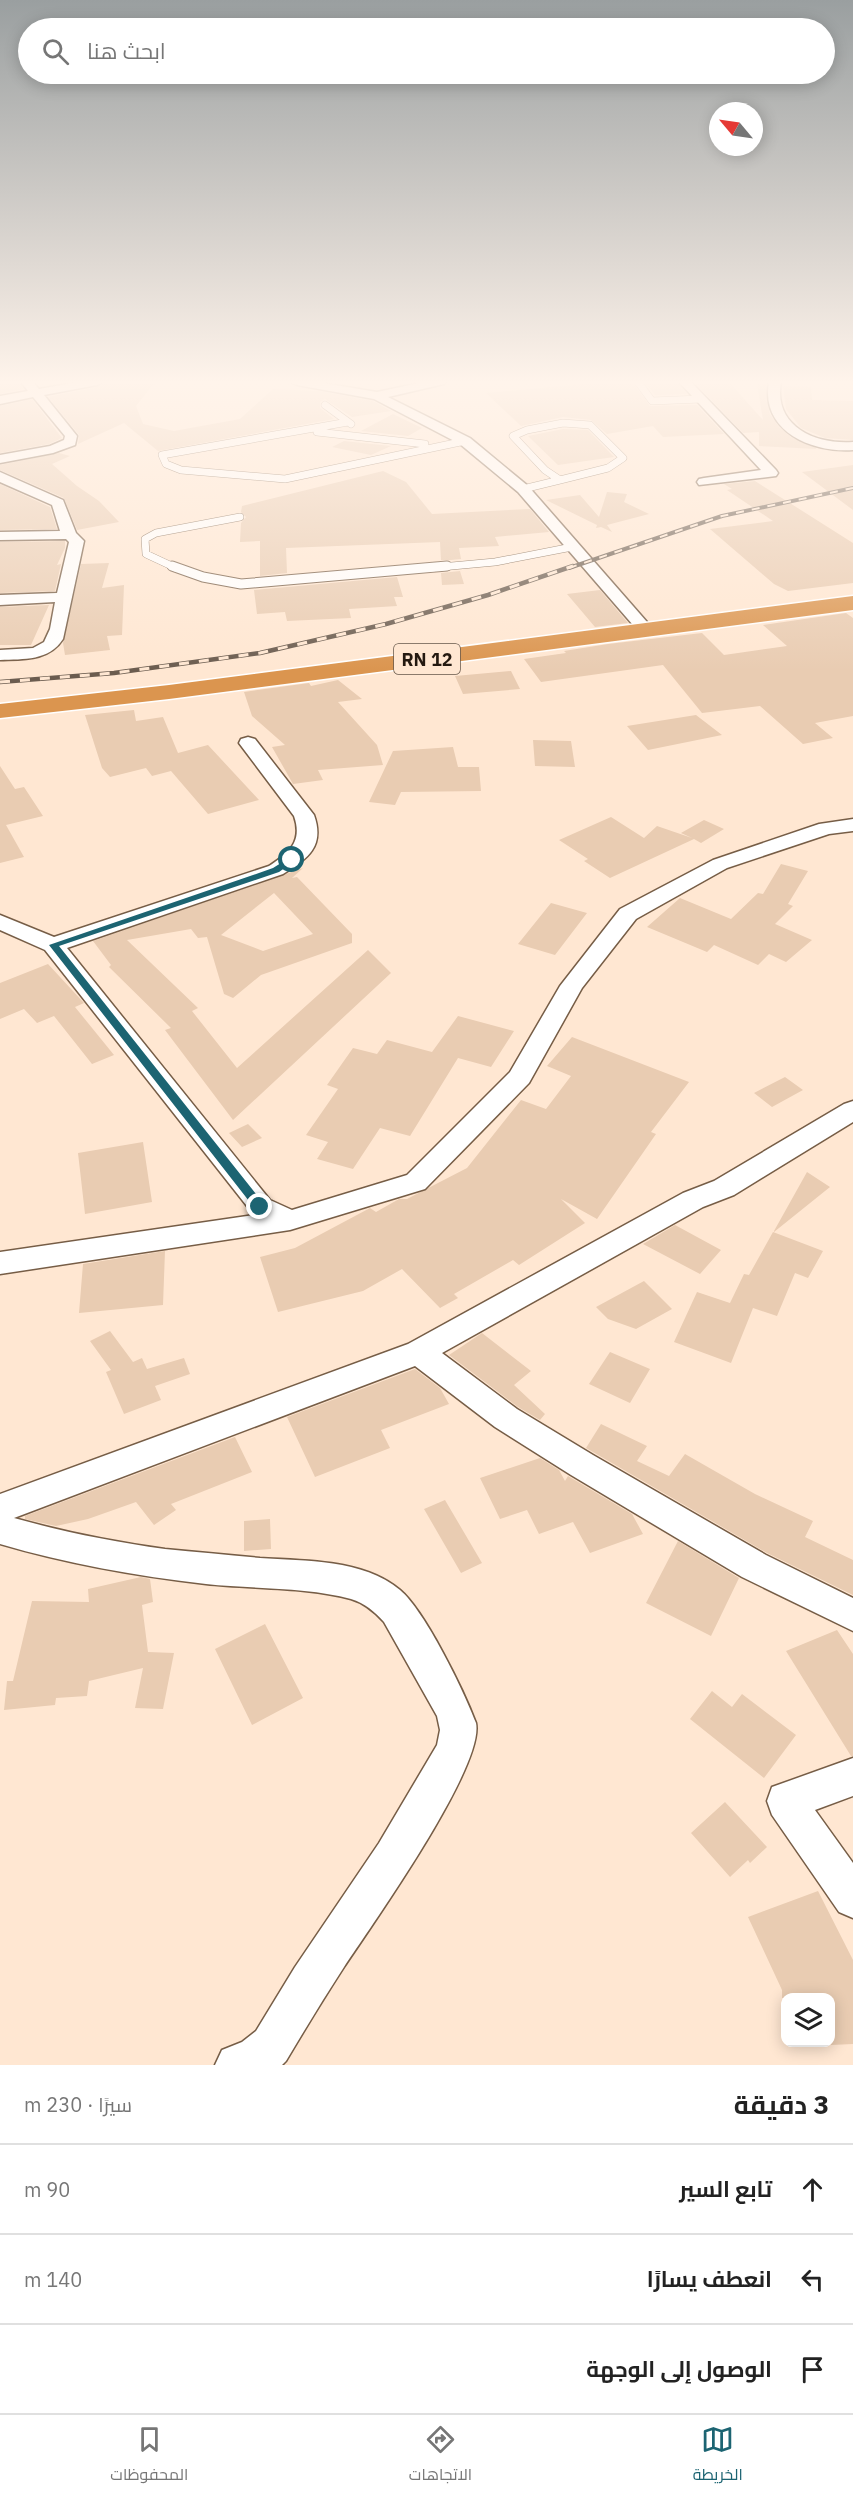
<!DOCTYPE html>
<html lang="ar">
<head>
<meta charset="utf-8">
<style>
	body { margin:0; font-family:"IBM Plex Sans",Cairo,sans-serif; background:#f2f2f2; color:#222; direction:rtl }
	.controls { position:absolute; right:18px; bottom:18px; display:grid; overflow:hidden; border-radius:12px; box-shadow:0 3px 15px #0003 }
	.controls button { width:54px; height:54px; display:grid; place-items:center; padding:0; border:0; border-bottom:2px solid #e0e0e0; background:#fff; color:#222; font:30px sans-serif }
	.compass { position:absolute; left:709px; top:102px; width:54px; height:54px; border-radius:50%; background:#fff; box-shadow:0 3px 15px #0003; rotate:299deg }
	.stop { position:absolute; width:18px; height:18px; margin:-14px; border:4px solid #1c6472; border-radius:50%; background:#fff }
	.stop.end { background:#1c6472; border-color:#fff; box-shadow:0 2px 6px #0008 }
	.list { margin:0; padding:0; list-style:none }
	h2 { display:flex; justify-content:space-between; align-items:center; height:78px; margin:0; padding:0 24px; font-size:26px }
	h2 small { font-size:20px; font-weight:400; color:#767676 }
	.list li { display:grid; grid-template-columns:39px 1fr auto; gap:18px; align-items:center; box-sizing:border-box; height:90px; padding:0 24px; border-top:2px solid #e0e0e0 }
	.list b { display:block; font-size:22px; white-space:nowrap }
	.list em { font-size:20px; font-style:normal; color:#767676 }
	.icon { flex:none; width:33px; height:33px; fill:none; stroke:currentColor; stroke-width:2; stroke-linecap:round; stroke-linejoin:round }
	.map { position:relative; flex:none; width:853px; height:2065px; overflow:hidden; direction:ltr }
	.search { position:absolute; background:#fff; box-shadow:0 3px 15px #0003; left:18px; right:18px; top:18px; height:66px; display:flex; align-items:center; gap:15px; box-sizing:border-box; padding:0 21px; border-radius:33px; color:#767676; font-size:22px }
	.sheet { height:348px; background:#fff }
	nav { display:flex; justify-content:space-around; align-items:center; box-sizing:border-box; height:84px; border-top:2px solid #e0e0e0; background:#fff; font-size:16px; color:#767676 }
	nav a { display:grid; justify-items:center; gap:3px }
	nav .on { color:#1c6472 }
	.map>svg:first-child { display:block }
	.building { fill:#e9ccb2; fill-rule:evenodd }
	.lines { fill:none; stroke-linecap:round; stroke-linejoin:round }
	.lane-far1-casing { stroke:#765d46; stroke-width:8 }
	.lane-casing { stroke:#765d46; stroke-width:11 }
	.street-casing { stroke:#765d46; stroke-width:3 }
	.highway-casing { stroke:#fff; stroke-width:3 }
	.lane-far1 { stroke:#fff; stroke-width:7 }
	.lane { stroke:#fff; stroke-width:9 }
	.street { fill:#fff; fill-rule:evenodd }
	.highway { fill:#db954f; fill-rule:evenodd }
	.rail-far1-casing { stroke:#6b5c4f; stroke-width:4 }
	.rail-casing { stroke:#6b5c4f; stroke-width:4.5 }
	.rail-far1 { stroke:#ffe7d2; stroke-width:2; stroke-dasharray:8; stroke-linecap:butt }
	.rail { stroke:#ffe7d2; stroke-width:3; stroke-dasharray:10; stroke-linecap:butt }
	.route { fill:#1c6472 }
	.labels { text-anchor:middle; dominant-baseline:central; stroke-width:4.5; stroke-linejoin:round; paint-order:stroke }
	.shield { fill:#ffe7d2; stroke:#66574a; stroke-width:1.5 }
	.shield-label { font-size:18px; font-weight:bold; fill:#241910 }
</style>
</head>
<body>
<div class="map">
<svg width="853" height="2065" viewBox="0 0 853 2065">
	<rect width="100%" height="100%" fill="#ffe7d2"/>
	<path class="building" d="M0,382H19L24,389L0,394Z
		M105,382H155L136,406L143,424L174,431L240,419L273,389L319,391L373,401L391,411L352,417L325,399L320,402V408L334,419L158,451L124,423L78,444L79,435L48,397L97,387Z
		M607,382H632L650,406L697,405L724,434L663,437L653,426L607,434L591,420L563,417L521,426L486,393Z
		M645,382H677L687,394L655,395Z
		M694,382H729L763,420L757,384L767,385L766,399L770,414L779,427L791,437L818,449L759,446V432L743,433Z
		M783,386L811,387L812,400L853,401V440L825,438L801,428L786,409Z
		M32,399L62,438L49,444L0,453V406Z
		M393,414L422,428L408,436L361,431Z
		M563,429L588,430L614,457L558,465L528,436Z
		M344,441L391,446L371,455L332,447Z
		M59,453L70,456L52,464L77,486L99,501L119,522L77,530L64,498L0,470V465Z
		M853,465V510L802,472Z
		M383,471L406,482L432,514L530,509L549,532L495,537L499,546L459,548L461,559L451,560H441L440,542L286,548L287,573L260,576V541L240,542L241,523L246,517L241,512L242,506Z
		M755,481L853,543V583L788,591L774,584L710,529L773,521L727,490L732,489L724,484Z
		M0,484L50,507L57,529L0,530Z
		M607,492L627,494L624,502L649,514L607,525L612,532L601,527L596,528L597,525L546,500L580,495L599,517Z
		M65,541V548L57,565L61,564L55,591L0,593V542Z
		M109,563L102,588L124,585L122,635L107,636L110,650L65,655L63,643L81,564Z
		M460,571L464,584L442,585L441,573Z
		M397,577L403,597H394L397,606L349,609L351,618L287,621L285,612L257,614L254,590Z
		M600,590L628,623L595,627L567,594Z
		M49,605L31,645H0V607Z
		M846,613L853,618V716L815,723L833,738L803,744L760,706L702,713L663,665L541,682L524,659L566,653L564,651L608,644L702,633L724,655L787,646L763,625Z
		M511,671L520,689L463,694L455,676Z
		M338,680L362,699L338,702L377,745L383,765L318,770L323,780L293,784L272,747L285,745L252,716L244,692L309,683L311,686Z
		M134,710L136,721L163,717L178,753L208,745L259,800L208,814L171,771L152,776L146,768L110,777L102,768L85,715Z
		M696,715L722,735L648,750L627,726Z
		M533,740L571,741L575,767L535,766Z
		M453,747L458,767H479L481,791L401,792L395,805L369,802L393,751Z
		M0,766L15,789L24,787L43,816L6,825L24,857L0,863Z
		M611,817L644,838L657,826L692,838L681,833L704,820L724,829L701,843L694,839L610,878L584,861L588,859L559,840Z
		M781,864L808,871L788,904L793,906L775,924L812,940L786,962L769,954L758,965L714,945L707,952L647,927L680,898L731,919L758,893L763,894Z
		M303,868L292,878L297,877L352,934V943L261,975L233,998L224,994L207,937L198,938L191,929L127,940L198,1008L192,1011L237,1068L368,950L391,973L233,1120L165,1030L171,1028L109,967L111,965L93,941ZM274,893L313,934L263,951L221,935Z
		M551,903L587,913L555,955L518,944Z
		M48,964L84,1003L75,1007L114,1055L92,1064L54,1016L37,1023L24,1009L0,1019V983Z
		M458,1016L514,1031L491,1067L458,1058L410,1136L380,1128L353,1169L317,1159L328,1142L306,1135L338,1089L327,1085L353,1048L377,1054L387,1040L432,1052Z
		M572,1037L689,1082L651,1132L656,1134L597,1219L561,1199L585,1223L519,1265L513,1260L454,1294L458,1298L440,1308L402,1269L363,1291L278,1312L260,1257L295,1248L370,1208L376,1212L399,1199H407L467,1168L521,1100L546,1109L571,1076L547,1066Z
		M785,1077L803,1090L772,1107L754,1093Z
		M248,1124L262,1138L242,1147L229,1133Z
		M143,1142L152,1202L85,1214L78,1153Z
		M807,1172L830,1187L774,1232V1231Z
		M675,1225L721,1250L700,1274L643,1244Z
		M773,1232L823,1251L808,1278L795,1273L777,1316L753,1308L731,1363L674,1342L697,1292L730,1303L744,1274L749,1275Z
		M165,1251L163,1305L79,1313L83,1264Z
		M644,1281L672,1309L636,1329L608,1319L596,1307Z
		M110,1331L133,1362L142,1358L147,1369L184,1358L190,1374L155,1386L161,1400L124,1414L106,1372L111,1370L90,1341Z
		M482,1333L531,1371L514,1385L545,1414L540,1420L518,1407L449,1355Z
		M610,1352L650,1369L630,1403L589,1384Z
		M415,1369L440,1388L449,1404L381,1430L390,1448L315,1477L287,1417Z
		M601,1424L647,1446L637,1461L669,1476L685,1454L755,1494L813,1521L805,1537L853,1560V1595L767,1553L586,1448Z
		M235,1437L252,1472L171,1504L176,1510L154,1525L136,1502L88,1519L56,1526L25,1519V1516Z
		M540,1458L559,1470L565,1481L568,1476L632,1514L643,1534L590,1553L573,1522L539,1534L527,1510L500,1519L480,1478Z
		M445,1500L482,1563L461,1573L424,1509Z
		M270,1519L271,1549L244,1551V1521Z
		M678,1541L739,1578L711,1636L646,1603Z
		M141,1577L150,1579L153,1602L142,1605L148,1652L174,1653L163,1709L135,1708L143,1668L89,1681L87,1696L56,1698L55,1705L4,1710L7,1681H13L32,1601L89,1602L88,1589Z
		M265,1624L303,1698L252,1725L215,1649Z
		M837,1630L853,1654V1756H851L786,1651Z
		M712,1691L732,1707L742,1694L796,1735L764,1778L690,1719Z
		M725,1802L767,1847L750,1863L748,1860L730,1877L691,1833Z
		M818,1891L853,1960V2044L831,2045V1998H782V1990L748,1917Z"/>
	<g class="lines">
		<g class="lane-far1-casing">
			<path id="lane-far1" d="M638,382L652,401L701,399
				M325,405L351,424
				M348,422L162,455L166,464L181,470L285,479L465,441
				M563,423L590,425L623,458L608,468L560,480L545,470L513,436L527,430Z
				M317,432L425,444
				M523,489L560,480
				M176,568L146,554L145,539L156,533L240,517
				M430,568L495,562L572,547"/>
		</g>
		<g class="lane-casing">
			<path id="lane" d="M172,566L203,577L241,584L447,566"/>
		</g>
		<g class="street-casing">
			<path id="street" d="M21,382H33L39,389L78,382H103L97,385L44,395L77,436L75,445L53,453L0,463V455L50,446L64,440L65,436L33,397L0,404V396L28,391Z
				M291,382H317L377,392L424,382H446L444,384L388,397L470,438L528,486L647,622L639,627L633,625L518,492L460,444L374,399L297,385Z
				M679,382H691L776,470L778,473L776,476L699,485L697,482L699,479L704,478L761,470Z
				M769,382H781C773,426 815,445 853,442V450C812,453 760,431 769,382Z
				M0,472L63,500L76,533L84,541L63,639C49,661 24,659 0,660V650L33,648L44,642L50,629L55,602L0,605V595L57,593L69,542L66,539L0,540V532L60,531L52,505L0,482Z
				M248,737L255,739L314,815C325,846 308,859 283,874L67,948L270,1200L292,1210L407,1175L510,1072L560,986L620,909L713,860L819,824L853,819V831L829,834L727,868L636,919L582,988L529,1083L425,1189L290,1230L0,1274V1252L254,1215L45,950L0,930V915L54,937L269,866C289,853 303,842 294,816L239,743L241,739Z
				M853,1101V1122L734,1195L703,1207L442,1353L517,1409L593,1455L766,1555L853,1598V1631L742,1577L571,1475L495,1427L415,1366L14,1518C64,1532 114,1542 165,1549C197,1552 229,1555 260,1558C305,1561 363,1559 400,1590C425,1611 464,1691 476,1723C485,1766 372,1925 344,1967C324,1998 305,2029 286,2061L282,2065H215L222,2050L242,2042L256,2031L295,1967L379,1843L437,1745L440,1730L437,1716L384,1622C375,1612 365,1603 351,1599C308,1587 251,1589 206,1584C136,1576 68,1564 0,1544V1494L408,1344L683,1193L714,1181L844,1104Z
				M853,1758V1796L815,1810L853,1863V1918L839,1912L772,1815L767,1801L772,1787Z"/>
		</g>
		<g class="highway-casing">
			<path id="highway" d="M853,596V610L169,699L0,718V704L169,685Z"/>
		</g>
		<use href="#lane-far1" class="lane-far1"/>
		<use href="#lane" class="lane"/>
		<use href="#street" class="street"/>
		<use href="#highway" class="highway"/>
		<g class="rail-far1-casing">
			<path id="rail-far1" d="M569,568L722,516L853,488"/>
		</g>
		<g class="rail-casing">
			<path id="rail" d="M0,682L114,673L260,653L386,624L488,595L573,566"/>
		</g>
		<use href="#rail-far1" class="rail-far1"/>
		<use href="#rail" class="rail"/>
	</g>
	<linearGradient id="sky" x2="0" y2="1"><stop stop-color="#9a9fa0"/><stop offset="0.57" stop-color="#fff4eb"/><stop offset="1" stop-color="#fff4eb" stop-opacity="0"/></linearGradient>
	<rect width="853" height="671" fill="url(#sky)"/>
	<path class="route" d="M289,858L296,860L279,872L59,946L264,1204L266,1207L260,1211L256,1210L49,945L253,875L273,868Z"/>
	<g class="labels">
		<rect class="shield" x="394" y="644" width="66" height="30" rx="4.5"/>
		<g class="shield-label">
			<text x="427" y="659">RN 12</text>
		</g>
	</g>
</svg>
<div class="controls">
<button><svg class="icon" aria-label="layers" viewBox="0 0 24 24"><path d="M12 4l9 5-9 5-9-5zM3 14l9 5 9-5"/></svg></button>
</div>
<svg class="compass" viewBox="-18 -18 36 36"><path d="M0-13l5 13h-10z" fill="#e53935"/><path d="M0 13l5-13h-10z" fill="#767676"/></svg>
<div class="stop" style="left:292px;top:860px"></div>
<div class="stop end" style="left:260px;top:1207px"></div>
<div class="search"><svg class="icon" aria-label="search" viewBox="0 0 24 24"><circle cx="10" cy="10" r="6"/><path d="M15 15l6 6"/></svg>ابحث هنا</div>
</div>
<section class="sheet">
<h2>3 دقيقة<small>سيرًا · 230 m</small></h2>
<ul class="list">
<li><svg class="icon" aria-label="ahead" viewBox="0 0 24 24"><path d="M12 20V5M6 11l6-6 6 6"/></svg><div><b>تابع السير</b></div><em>90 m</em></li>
<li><svg class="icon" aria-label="left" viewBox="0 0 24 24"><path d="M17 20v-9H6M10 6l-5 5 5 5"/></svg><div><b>انعطف يسارًا</b></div><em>140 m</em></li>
<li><svg class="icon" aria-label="arrive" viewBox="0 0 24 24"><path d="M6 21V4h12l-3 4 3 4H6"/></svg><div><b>الوصول إلى الوجهة</b></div></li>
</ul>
</section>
<nav>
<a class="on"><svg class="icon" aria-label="map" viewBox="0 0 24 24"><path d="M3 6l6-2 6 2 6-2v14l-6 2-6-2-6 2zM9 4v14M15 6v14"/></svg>الخريطة</a>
<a><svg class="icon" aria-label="directions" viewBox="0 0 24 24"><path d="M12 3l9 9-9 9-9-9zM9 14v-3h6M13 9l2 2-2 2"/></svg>الاتجاهات</a>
<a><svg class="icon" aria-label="saved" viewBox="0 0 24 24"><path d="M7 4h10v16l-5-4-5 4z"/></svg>المحفوظات</a>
</nav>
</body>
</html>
